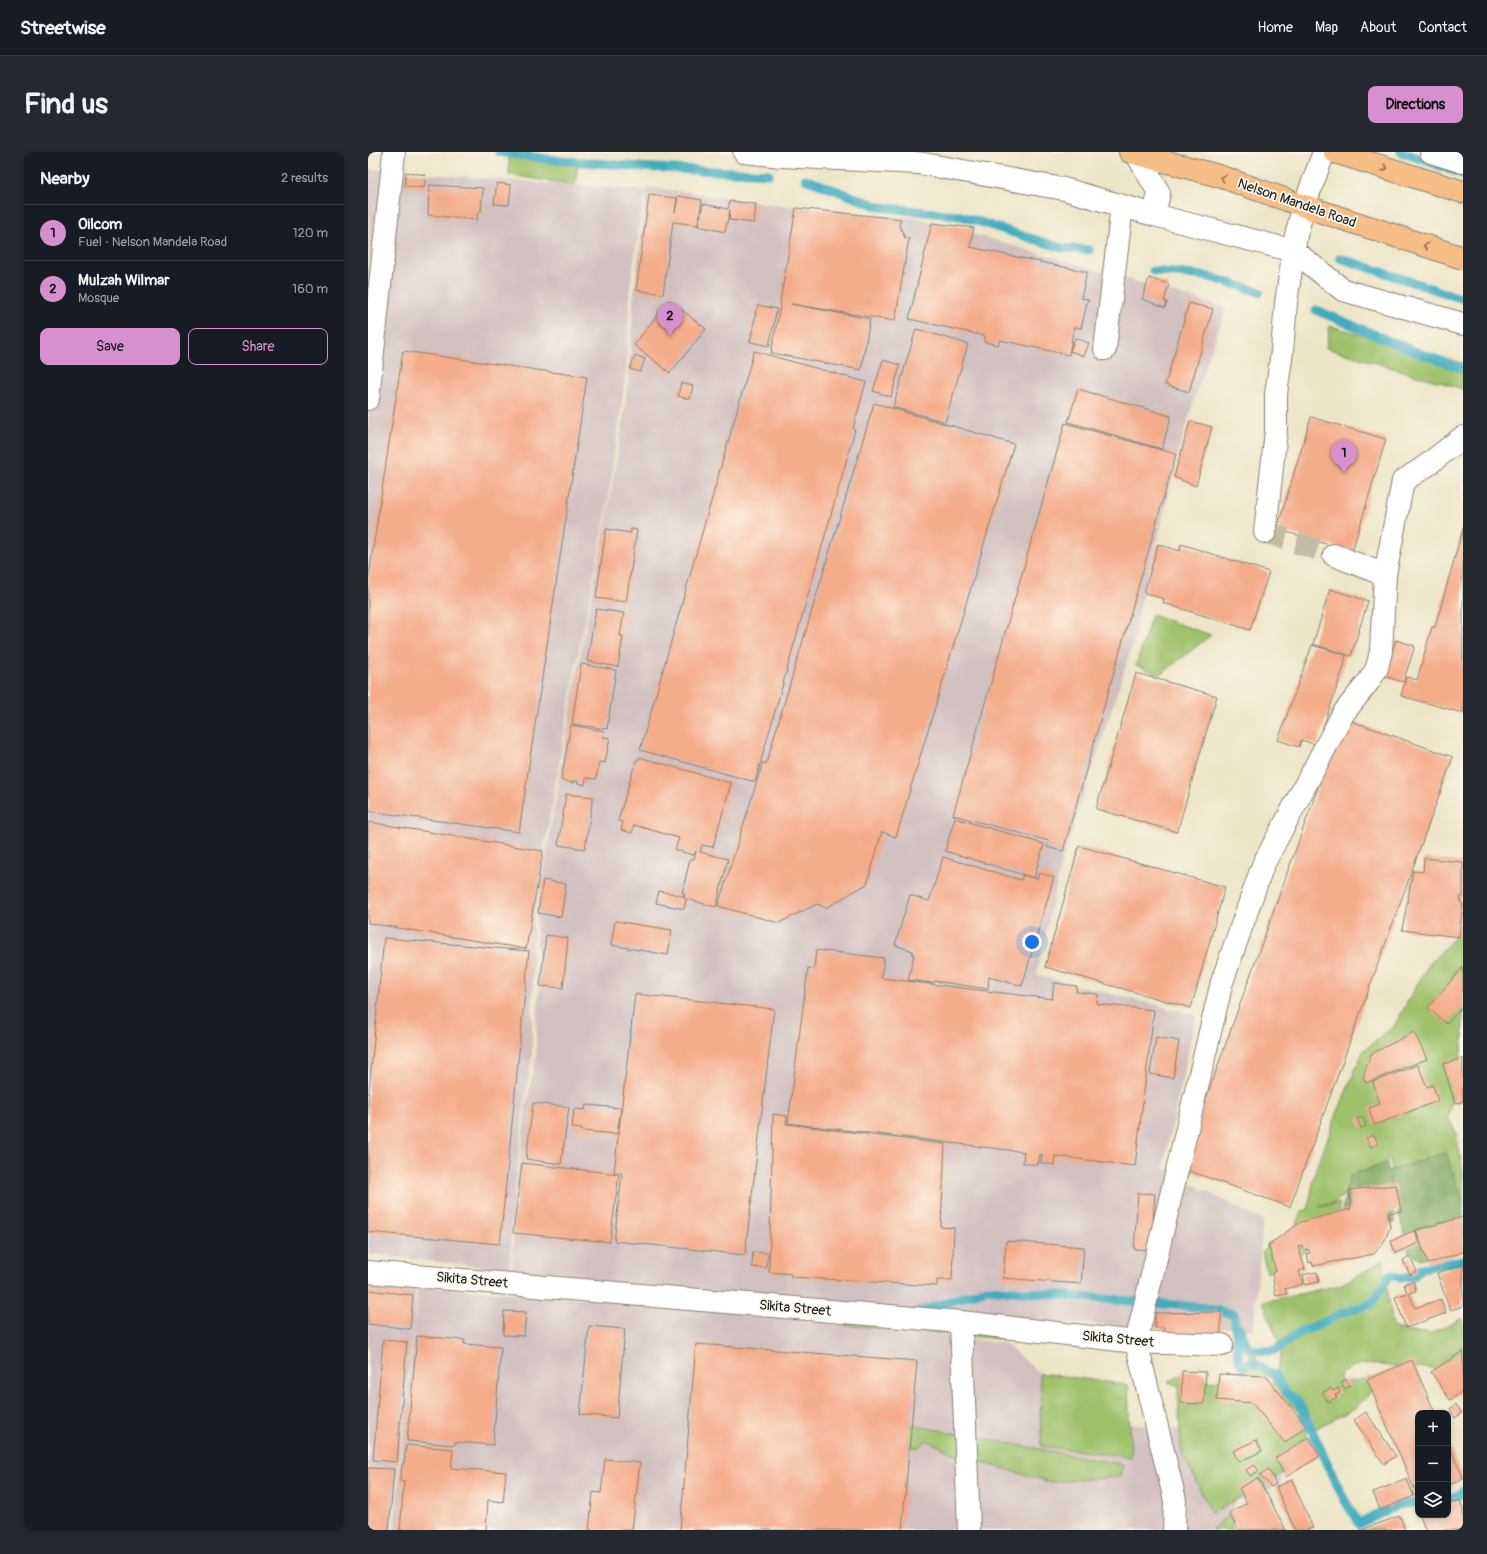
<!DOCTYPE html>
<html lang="en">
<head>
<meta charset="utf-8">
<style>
	body { margin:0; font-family:Pangolin,sans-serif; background:#242831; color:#f1f3f6 }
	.controls { position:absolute; right:12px; bottom:12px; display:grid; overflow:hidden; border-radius:8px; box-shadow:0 2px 6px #0003 }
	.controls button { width:36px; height:36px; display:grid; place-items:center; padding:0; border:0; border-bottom:1px solid #363941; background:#171b24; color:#f1f3f6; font:20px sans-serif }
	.you { position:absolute; left:664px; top:790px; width:14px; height:14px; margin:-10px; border:3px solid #fff; border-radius:50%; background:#1a73e8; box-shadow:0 0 0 6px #1a73e833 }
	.badge { display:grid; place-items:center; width:26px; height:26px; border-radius:50%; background:#d690ce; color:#111; font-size:13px; font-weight:700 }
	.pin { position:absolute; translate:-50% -33px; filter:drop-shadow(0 1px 2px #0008) }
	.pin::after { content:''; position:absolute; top:21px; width:14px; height:12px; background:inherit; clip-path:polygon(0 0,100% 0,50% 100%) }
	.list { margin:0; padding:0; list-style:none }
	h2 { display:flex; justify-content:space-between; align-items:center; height:52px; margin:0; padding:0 16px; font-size:17px }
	h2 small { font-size:13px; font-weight:400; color:#9ea1a6 }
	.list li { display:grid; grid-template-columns:26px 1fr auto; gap:12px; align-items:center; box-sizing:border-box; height:56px; padding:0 16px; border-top:1px solid #363941 }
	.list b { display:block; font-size:15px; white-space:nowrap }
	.list p { margin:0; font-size:13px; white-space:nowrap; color:#9ea1a6 }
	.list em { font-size:13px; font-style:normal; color:#9ea1a6 }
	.actions { display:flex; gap:8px; padding:12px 16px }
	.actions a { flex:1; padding:9px 0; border:1px solid #d690ce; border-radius:8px; text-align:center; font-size:14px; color:#d690ce }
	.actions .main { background:#d690ce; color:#111 }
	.icon { flex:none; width:22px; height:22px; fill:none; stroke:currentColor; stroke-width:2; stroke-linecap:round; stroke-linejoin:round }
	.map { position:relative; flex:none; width:1095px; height:1378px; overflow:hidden; border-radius:8px }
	header { display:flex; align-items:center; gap:24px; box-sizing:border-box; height:56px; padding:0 20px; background:#171b24; border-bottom:1px solid #363941 }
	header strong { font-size:19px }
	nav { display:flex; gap:22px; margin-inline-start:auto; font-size:14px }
	.intro { display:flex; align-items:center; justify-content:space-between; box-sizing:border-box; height:96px; padding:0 24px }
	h1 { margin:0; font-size:28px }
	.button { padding:10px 18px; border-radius:8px; background:#d690ce; color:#111; font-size:14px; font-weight:700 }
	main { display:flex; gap:24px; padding:0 24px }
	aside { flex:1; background:#171b24; border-radius:8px; box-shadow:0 2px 6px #0003 }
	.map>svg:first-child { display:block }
	.industrial { fill:#d2bfc0 }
	.green { fill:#9ec16b; stroke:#5d6e44 }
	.forest { fill:#7ea75f; stroke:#4d623e }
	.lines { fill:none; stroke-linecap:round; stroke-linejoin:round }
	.stream { stroke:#3eaabd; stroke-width:9 }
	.building { fill:#f4ac8a }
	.minor-tunnel { stroke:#c3bda5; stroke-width:22; stroke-dasharray:22 11; stroke-linecap:butt }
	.minor-casing { stroke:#848072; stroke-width:24 }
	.major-casing { stroke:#848072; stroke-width:24 }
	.minor { stroke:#fff; stroke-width:22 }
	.major { stroke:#f6be87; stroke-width:22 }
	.oneway { stroke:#896d52 }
	.labels { text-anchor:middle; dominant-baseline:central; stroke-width:3.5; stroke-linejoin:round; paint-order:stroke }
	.street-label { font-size:14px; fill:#1c1c1c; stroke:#fbf7ec }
</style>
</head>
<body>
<header>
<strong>Streetwise</strong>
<nav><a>Home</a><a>Map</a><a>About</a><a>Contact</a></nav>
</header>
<div class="intro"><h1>Find us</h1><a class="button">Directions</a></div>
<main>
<aside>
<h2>Nearby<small>2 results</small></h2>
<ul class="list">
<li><span class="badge">1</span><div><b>Oilcom</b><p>Fuel · Nelson Mandela Road</p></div><em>120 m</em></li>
<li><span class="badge">2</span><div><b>Mulzah Wilmar</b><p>Mosque</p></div><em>160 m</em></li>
</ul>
<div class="actions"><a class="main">Save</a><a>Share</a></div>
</aside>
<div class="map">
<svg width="1095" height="1378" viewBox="0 0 1095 1378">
	<rect width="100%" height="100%" fill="#fbf7ec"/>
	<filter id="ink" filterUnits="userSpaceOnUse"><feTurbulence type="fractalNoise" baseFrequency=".025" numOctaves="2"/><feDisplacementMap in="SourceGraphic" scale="8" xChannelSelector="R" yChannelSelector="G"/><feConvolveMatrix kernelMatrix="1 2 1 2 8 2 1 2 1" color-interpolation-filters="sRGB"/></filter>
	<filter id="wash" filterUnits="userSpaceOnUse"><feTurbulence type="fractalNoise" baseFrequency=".012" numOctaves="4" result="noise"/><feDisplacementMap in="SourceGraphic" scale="16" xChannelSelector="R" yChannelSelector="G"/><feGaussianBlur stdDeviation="0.9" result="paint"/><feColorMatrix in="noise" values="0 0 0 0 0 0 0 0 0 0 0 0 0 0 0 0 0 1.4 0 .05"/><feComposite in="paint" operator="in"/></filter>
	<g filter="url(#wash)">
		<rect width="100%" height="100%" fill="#ede5c7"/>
		<path class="industrial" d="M0,17L277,39L262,133L258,220L238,363L207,519L165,765L164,905L156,954L144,1063L142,1118L0,1102Z
			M279,35L410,53L554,67L858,156L828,242L810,301L793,374L774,445L765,492L693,712L668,823L828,863L795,1016L895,1069L885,1177L576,1167L144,1126L146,1064L158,954L168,904V872L171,842L170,803L168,776L169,757L209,520L239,364L255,267L260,230L266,141Z
			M0,1131L47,1136V1159L32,1302L23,1378H0Z
			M50,1134L316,1154L636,1191L719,1261L797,1278L889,1272L915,1320L912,1332L879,1349L867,1347L858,1378H26Z"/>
		<path class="green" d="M141,6L210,10L207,33L141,23Z
			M962,174L1095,211V237L958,196Z
			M784,463L843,483L792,523L768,513Z
			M1095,777V890L1080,965L1088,981L1095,1020V1053L1040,1068L1021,1007L966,1051L950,1055L972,1051L964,1084L899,1121L894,1101L901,1090L918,1098L933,1059L940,1058L947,1020L970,959L995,899L1026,874L1061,812Z
			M1015,1109L1025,1176L1062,1182L1095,1166V1218L993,1212L972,1222L973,1231L1019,1223L989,1255L943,1279L925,1253L903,1246L939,1278L935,1309L844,1362L813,1299L810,1240L811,1234L800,1230L814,1223L843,1230L850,1228L902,1245L914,1198L895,1150L972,1133Z
			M477,1168L629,1178L634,1187L478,1173Z
			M885,1200L899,1226L872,1232L879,1207Z
			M672,1221L760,1233L763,1305L673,1294Z
			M490,1263L756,1313L751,1325L682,1330L588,1303L559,1288L551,1295L535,1296Z
			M865,1359L864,1378H843Z"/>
		<path class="forest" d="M1078,1000L1095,1050V1095L1052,1107L1041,1100L1021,1024L1027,1070L969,1080L982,1023L1019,1011L1020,1019Z"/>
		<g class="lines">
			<path class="stream" d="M131,0L194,9L227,11L272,15L401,22
				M1033,0L1095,22
				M437,27L512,55L593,64L694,96L721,98
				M972,106L1095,147
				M785,119L838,124L892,140
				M948,158L1048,200L1095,217
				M551,1160L619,1137L831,1155L866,1162L871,1208L875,1215L883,1210L907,1223L917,1240L930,1249L976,1347L991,1372L1030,1353L1050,1351
				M871,1175L880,1197L895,1199L907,1198L931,1181L957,1170L974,1161L1003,1152L1023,1122L1032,1126L1046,1124L1054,1116L1095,1108
				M1080,1347L1094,1342L1095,1339"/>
		</g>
		<g id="blocks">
			<path class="building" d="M38,20L58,23L56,36L37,34Z
				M129,31L143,33L141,53L126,52Z
				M61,33L115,36L113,60H110L109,68L60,63Z
				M281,43L309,46L307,60L310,44L334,48L330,73L305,70L295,142L268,138Z
				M362,49L388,52L386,71L361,68L362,58L357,80L330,74L335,52L360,57Z
				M428,56L533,67L531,72L537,86H541L527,169L423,152L502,167L493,218L403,201L413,150H412Z
				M564,71L606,76L602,95L719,120L713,146L720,147L713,176L706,175L701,203L632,188L630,193L616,190L617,184L541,167Z
				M781,126L801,132L796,149L799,150L797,156L774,147Z
				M301,148L338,177L302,221L266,193Z
				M821,151L845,157L821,240L797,233Z
				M390,153L409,157L401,194L382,190L388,161H387Z
				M548,177L600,192L577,270L525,255Z
				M707,186L721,191L716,204L702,199Z
				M35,199L219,225L151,680L0,659V430Z
				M386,199L498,230L485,277L487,278L387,630L272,598Z
				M267,203L277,207L272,220L262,217Z
				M515,208L532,213L523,245L505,239Z
				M313,231L325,234L322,247L310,244Z
				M710,237L803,264L794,297L700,270Z
				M506,251L646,292L528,685L514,680L499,732L458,756L449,752L411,771L350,754L395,610L398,612Z
				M943,265L1018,287L984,400L909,377Z
				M822,269L844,275L828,334L806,325Z
				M697,271L808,302L695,699L679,695L681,689L585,663Z
				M1095,376V561L1033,544L1038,525L1049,528L1064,475H1067Z
				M238,377L263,381V377L269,378L258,450L228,446Z
				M790,392L812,399L813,392L901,420L882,478L795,451L796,447L776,441Z
				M962,437L1000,449L983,504L945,492Z
				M228,457L256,461L252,484H255L250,515L219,509Z
				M1028,488L1047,494L1035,530L1016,524Z
				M944,493L978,503L976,511H977L949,593L933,588L931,595L910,588Z
				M213,512L248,518L239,577L204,572Z
				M768,521L849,544L809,680L728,657Z
				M975,566L1085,605L922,1055L813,1016Z
				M203,573L236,579L235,585L242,586L237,611L231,610L228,627L218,626L217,633L209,631L210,629H205V631L193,628Z
				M271,605L363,631L345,695L334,693L332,700L360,707L348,755L318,747L316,757L288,751L291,739L316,744V747L317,741H314L322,707H326L328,699L326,703L307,698L311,686L266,673L264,681L253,678L255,670L250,669L268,608L270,609Z
				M198,642L225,645L217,697L190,693Z
				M587,666L676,692L666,726L577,699Z
				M0,670L175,699L158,797L0,771Z
				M711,694L857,735L823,856L677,815Z
				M575,705L653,728L655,723L669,727L671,721L686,725L654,834L621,825L620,837L566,829V831L540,828L546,803H544L545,799L527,793L542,743L561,749Z
				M1056,706L1095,710V745H1093L1092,750L1095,751L1091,785L1034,778L1045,719L1055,720Z
				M175,728L198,732L193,765L170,761Z
				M247,769L304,778L300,803L243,793Z
				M178,783L200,786L195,836L172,834Z
				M16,786L161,799L132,1092L0,1080V948Z
				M448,798L516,806L513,826L684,847L686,831L709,834L708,840L730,842L729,852L786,858L767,1014L687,1004L686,1013L673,1011L674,1003L672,1002L670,1013L655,1011L656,1000L420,971L440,816L446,817Z
				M1095,815V858L1093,856L1079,872L1060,856Z
				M267,842L406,857L377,1103L246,1089L254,1021L246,1020Z
				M1046,880L1059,907L998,931L995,925L1003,902Z
				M788,885L811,889L805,926L782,922Z
				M1095,906V949L1087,952L1075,912Z
				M1050,913L1059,935L1065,933L1070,949L1006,973L1001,956L1012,952L1005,930Z
				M165,951L201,955L193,1012L158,1007Z
				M218,953L253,956L249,982L214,979V977L204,976L206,957L217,958Z
				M405,962L419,964L418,972L577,992L573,1075L586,1076L584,1128H569V1134L423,1125V1122L401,1120Z
				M995,965L998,974L993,976L989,967Z
				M1006,983L1010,992L1003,995L998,986Z
				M154,1011L251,1022L242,1090L145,1081Z
				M1028,1033L1033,1059L1020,1061L1022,1075L1017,1088L1006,1102L945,1114L944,1110L941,1111L939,1102L942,1101L940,1097L935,1098L934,1093L930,1094L937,1117L931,1119L935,1132L917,1137L919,1142L908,1144L904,1121L908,1119L900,1093L933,1070L983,1057L981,1038Z
				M770,1041L787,1042L783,1098L766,1097Z
				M1095,1065V1100L1060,1112L1048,1078Z
				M1047,1078L1051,1091L1027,1101L1023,1089Z
				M638,1089L716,1095L713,1132L635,1126Z
				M385,1100L400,1101L398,1116L384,1115Z
				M1042,1105L1049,1119L1042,1123L1035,1108Z
				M1095,1112V1154L1082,1158L1069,1121Z
				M949,1120L951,1130L937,1133L935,1123Z
				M1045,1129L1048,1139L1041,1141L1047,1156L1073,1147L1078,1161L1038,1176L1027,1145L1039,1141L1036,1132Z
				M0,1138L45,1143L42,1177L0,1172Z
				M136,1159L158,1160L156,1184L135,1183Z
				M853,1160V1188L796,1189V1176H787V1161Z
				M221,1174L257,1177L249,1266L212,1262Z
				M49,1184L97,1188L96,1192L133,1195L125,1293L87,1290V1293L39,1289Z
				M15,1188L39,1190L29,1310L5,1308Z
				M328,1192L549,1209L534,1378H312Z
				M1095,1199V1239L1082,1248L1063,1220Z
				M1044,1208L1067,1261H1050V1345L999,1228Z
				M814,1219L838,1220L836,1252L813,1251Z
				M851,1222L898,1224L938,1274L917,1291L884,1251L849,1248Z
				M978,1227L982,1234L977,1237L973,1231Z
				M963,1236L965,1239L970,1236L972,1241L967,1243L969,1245L960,1250L954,1241Z
				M1088,1252L1094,1261L1087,1266L1082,1257Z
				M998,1260L1028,1304L1016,1312L986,1268Z
				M941,1285L952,1304L918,1325L907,1306Z
				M888,1288L894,1299L871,1310L865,1299Z
				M1080,1291L1095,1325V1327L1080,1334Z
				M38,1293L85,1297L83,1316L138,1320L135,1350L120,1348L118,1378H32L36,1330L32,1329L34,1312H36Z
				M237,1307L272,1311L264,1378H221L225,1340L233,1341Z
				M886,1313L891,1319L882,1324L878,1318Z
				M0,1316L26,1317L21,1378H0Z
				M900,1317L906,1326L905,1327L908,1332L903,1335L892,1323Z
				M890,1326L918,1378H870L861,1361L879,1351L871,1336Z
				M1039,1327L1046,1344L1012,1358L1005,1340Z
				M924,1328L945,1376L939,1378H927L908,1335Z
				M1092,1348L1095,1357V1378H1057L1052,1363H1080V1352Z
				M1032,1364L1037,1378H992Z"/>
		</g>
	</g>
	<g filter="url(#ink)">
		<use href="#blocks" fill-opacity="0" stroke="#848072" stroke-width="1"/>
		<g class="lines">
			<path class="minor-tunnel" d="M897,380L966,403"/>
			<g class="minor-casing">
				<path id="minor" d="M376,0L413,4L550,11L696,37L786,63L926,99L975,138L1095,172
					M1063,0L1095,10
					M768,1L791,41L786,63
					M737,197L754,54
					M0,247L26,0
					M897,380L908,279V242L914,199L918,151L928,83L936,54L956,0
					M966,403L1017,423L1035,329L1058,314L1095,285
					M0,1120L593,1170L768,1190L854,1193
					M593,1170L601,1378
					M806,1378L807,1348L768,1190L854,830L895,713L975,562L1001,529L1009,516L1013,499L1017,423"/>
			</g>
			<g class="major-casing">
				<path id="major" d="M762,0L851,24L936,54L1095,106
					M967,0L1095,40"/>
			</g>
			<use href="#minor" class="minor"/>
			<use href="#major" class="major"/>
		</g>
		<defs><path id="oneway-chevron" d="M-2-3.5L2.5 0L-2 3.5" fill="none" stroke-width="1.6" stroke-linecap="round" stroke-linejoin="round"/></defs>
		<g class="oneway">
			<use href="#oneway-chevron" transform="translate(1017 16) rotate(17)"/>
			<use href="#oneway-chevron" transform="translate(855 26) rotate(-161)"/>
			<use href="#oneway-chevron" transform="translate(1058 94) rotate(-162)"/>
		</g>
	</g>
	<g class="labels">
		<g class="street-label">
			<text transform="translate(929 51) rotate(19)">Nelson Mandela Road</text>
			<text transform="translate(104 1128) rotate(5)">Sikita Street</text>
			<text transform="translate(427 1156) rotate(5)">Sikita Street</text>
			<text transform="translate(750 1187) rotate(5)">Sikita Street</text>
		</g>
	</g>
</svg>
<div class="controls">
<button>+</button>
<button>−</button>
<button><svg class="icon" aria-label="layers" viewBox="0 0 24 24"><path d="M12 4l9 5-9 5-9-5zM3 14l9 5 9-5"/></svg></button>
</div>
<div class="you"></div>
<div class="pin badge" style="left:976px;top:321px">1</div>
<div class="pin badge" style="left:302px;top:184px">2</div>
</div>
</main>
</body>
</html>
